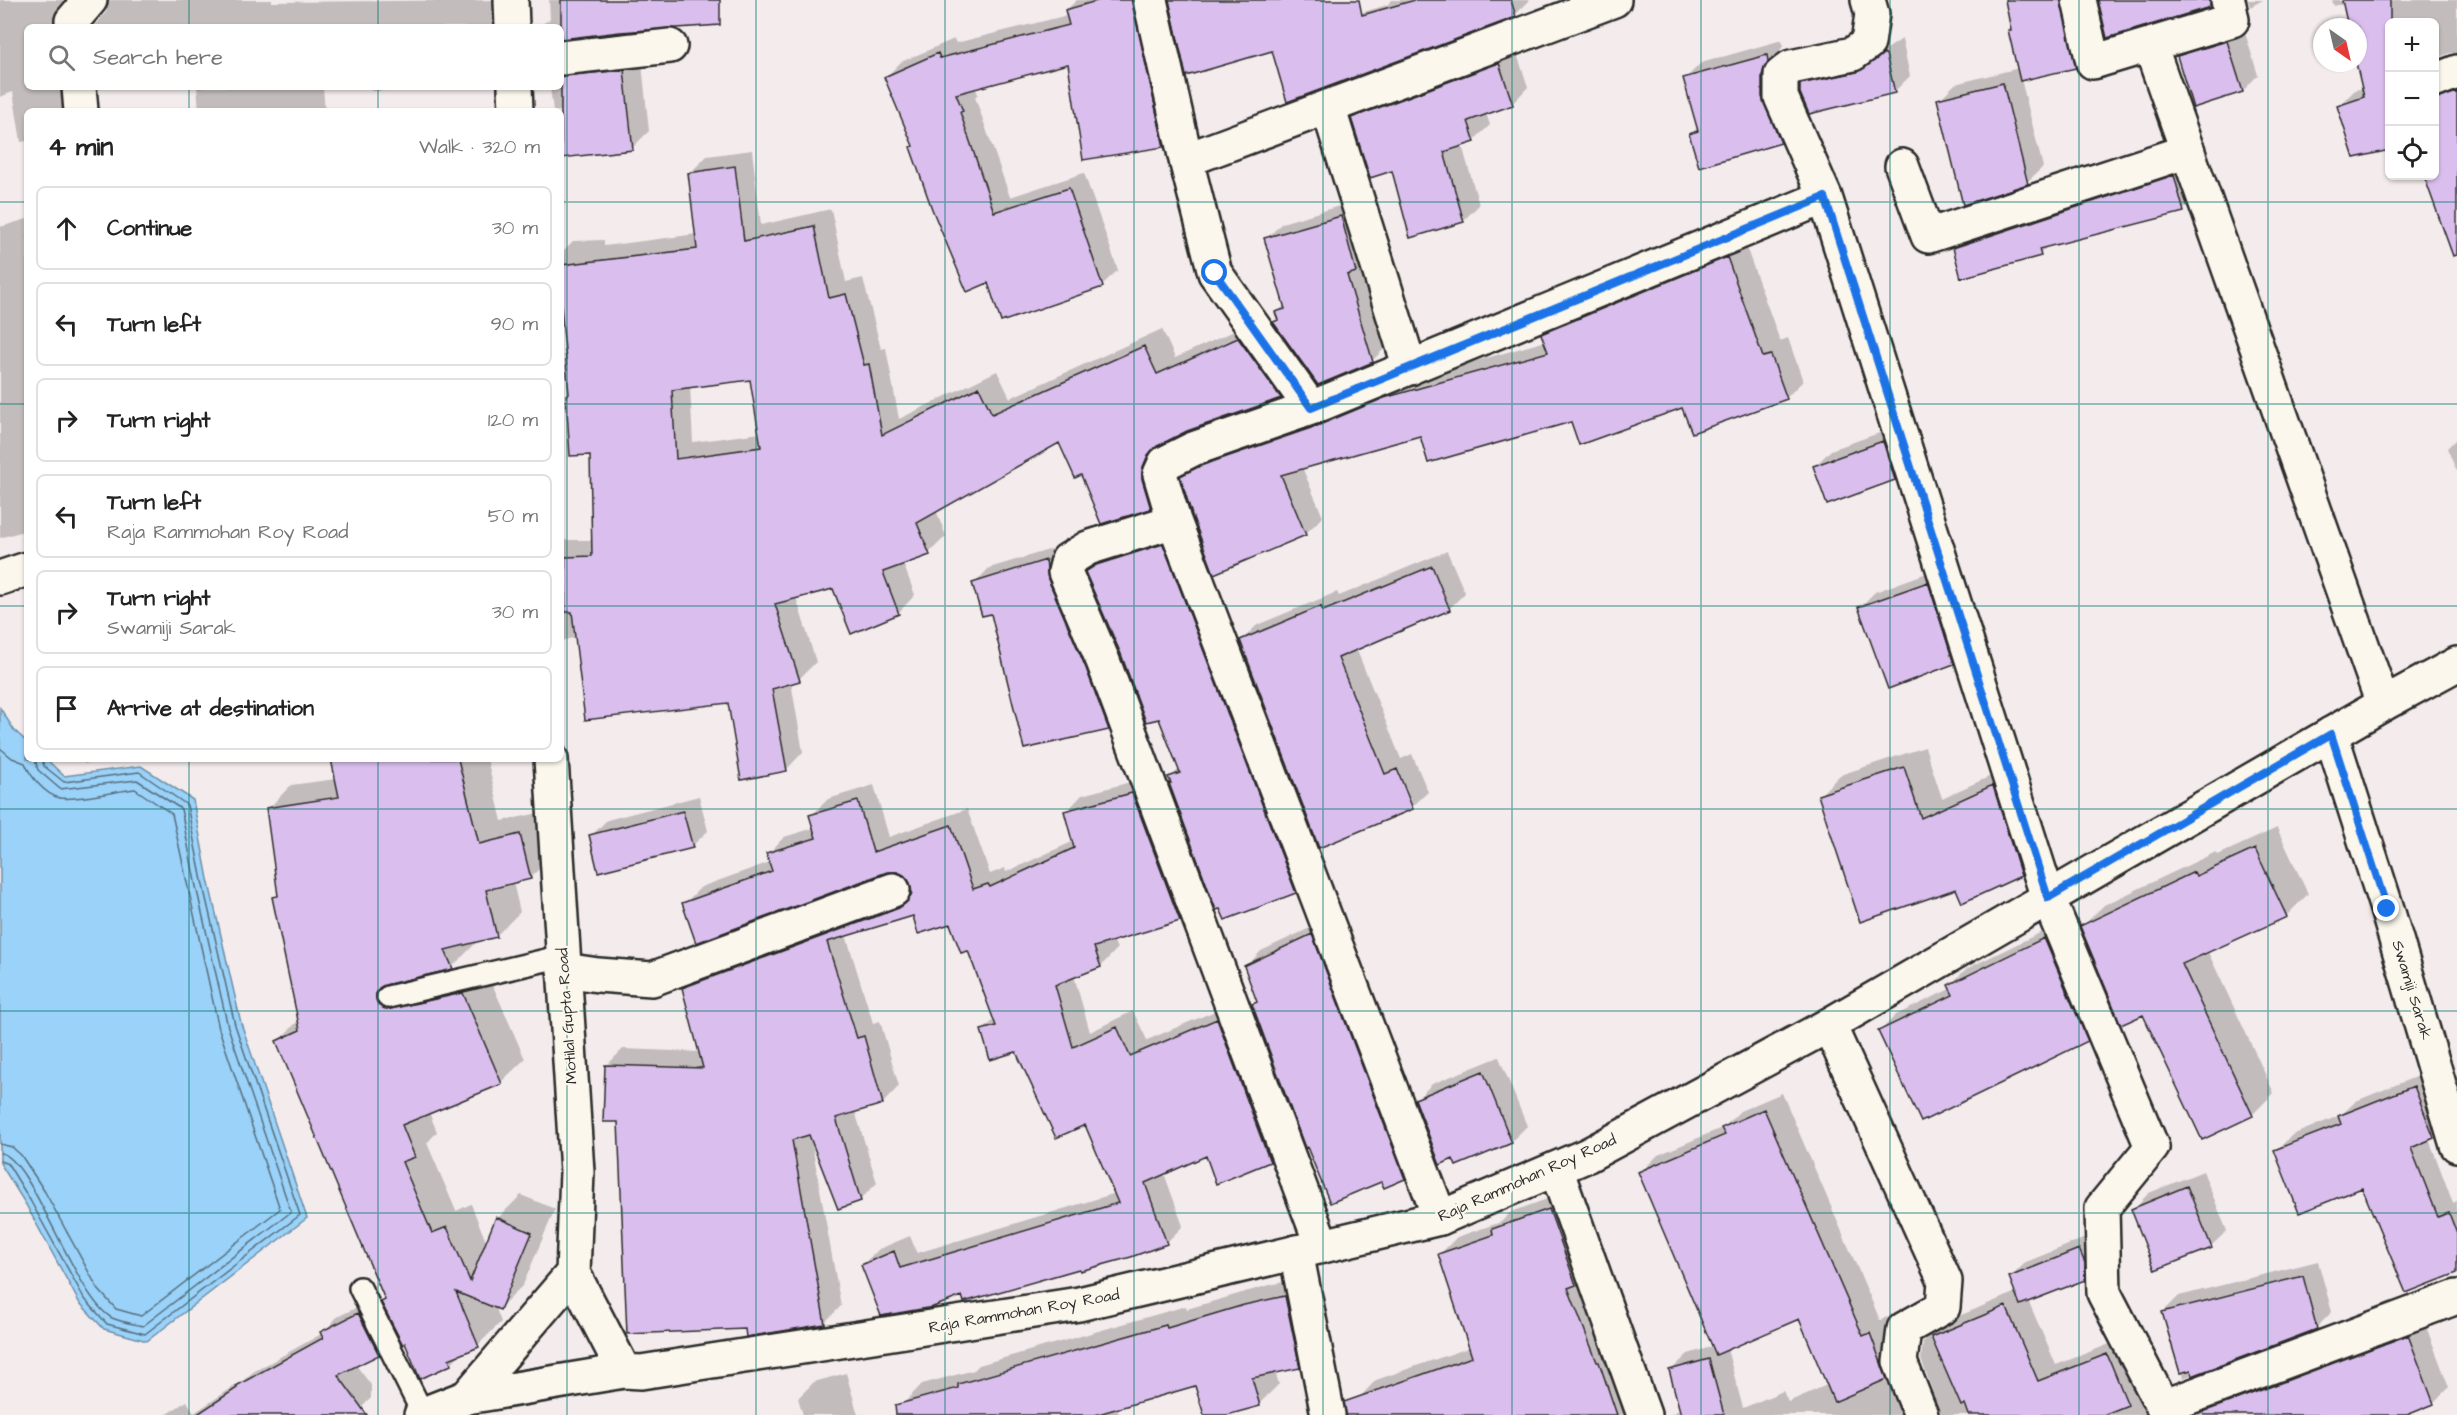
<!DOCTYPE html>
<html lang="en">
<head>
<meta charset="utf-8">
<style>
	body { margin:0; font-family:"Architects Daughter",sans-serif; background:#f6f6f6; color:#222 }
	.controls { position:absolute; right:18px; top:18px; display:grid; overflow:hidden; border-radius:9px; box-shadow:0 2px 4px #0004 }
	.controls button { width:54px; height:54px; display:grid; place-items:center; padding:0; border:0; border-bottom:2px solid #e0e0e0; background:#fff; color:#222; font:30px sans-serif }
	.compass { position:absolute; left:2313px; top:18px; width:54px; height:54px; border-radius:50%; background:#fff; box-shadow:0 2px 4px #0004; rotate:146deg }
	.stop { position:absolute; width:18px; height:18px; margin:-14px; border:4px solid #1a73e8; border-radius:50%; background:#fff }
	.stop.end { background:#1a73e8; border-color:#fff; box-shadow:0 2px 6px #0008 }
	.list { margin:0; padding:0; list-style:none }
	h2 { display:flex; justify-content:space-between; align-items:center; height:78px; margin:0; padding:0 24px; font-size:26px }
	h2 small { font-size:20px; font-weight:400; color:#767676 }
	.list li { display:grid; grid-template-columns:39px 1fr auto; gap:18px; align-items:center; box-sizing:border-box; height:84px; margin:0 12px 12px; padding:0 12px; border:2px solid #e0e0e0; border-radius:9px }
	.list b { display:block; font-size:22px; white-space:nowrap }
	.list p { margin:0; font-size:20px; white-space:nowrap; color:#767676 }
	.list em { font-size:20px; font-style:normal; color:#767676 }
	.icon { flex:none; width:33px; height:33px; fill:none; stroke:currentColor; stroke-width:2; stroke-linecap:round; stroke-linejoin:round }
	.map { position:relative; flex:none; width:2457px; height:1415px; overflow:hidden }
	.search { position:absolute; background:#fff; box-shadow:0 2px 4px #0004; left:24px; top:24px; width:540px; height:66px; display:flex; align-items:center; gap:15px; box-sizing:border-box; padding:0 21px; border-radius:9px; color:#767676; font-size:22px }
	.panel { position:absolute; background:#fff; box-shadow:0 2px 4px #0004; left:24px; top:108px; width:540px; height:654px; border-radius:9px }
	.map>svg:first-child { display:block }
	.water { fill:#9ad2f9; stroke:#6e8fa7; stroke-width:1.5 }
	.shadow { fill:#0003; fill-rule:evenodd }
	.lines { fill:none; stroke-linecap:round; stroke-linejoin:round }
	.shore { stroke:#576e7d; stroke-width:1.5 }
	.building { fill:#dabfee; stroke:#2b2b2b; stroke-width:1.5; fill-rule:evenodd }
	.lane-casing { stroke:#2b2b2b; stroke-width:26 }
	.street-casing { stroke:#2b2b2b; stroke-width:38 }
	.secondary-casing { stroke:#2b2b2b; stroke-width:38 }
	.lane { stroke:#fbf7ec; stroke-width:21 }
	.street { stroke:#fbf7ec; stroke-width:33 }
	.secondary { stroke:#fbf7ec; stroke-width:33 }
	.route { stroke:#1a73e8; stroke-width:8 }
	.grid { fill:none; stroke:#0f766e; stroke-width:1.5; stroke-opacity:0.55 }
	.labels { text-anchor:middle; dominant-baseline:central; stroke-width:4.5; stroke-linejoin:round; paint-order:stroke }
	.street-label { font-size:16px; fill:#2b2b2b; stroke:#fbf7ec }
</style>
</head>
<body>
<div class="map">
<svg width="2457" height="1415" viewBox="0 0 2457 1415">
	<rect width="100%" height="100%" fill="#f4ecec"/>
	<filter id="ink" filterUnits="userSpaceOnUse"><feTurbulence type="fractalNoise" baseFrequency=".0167" numOctaves="2"/><feDisplacementMap in="SourceGraphic" scale="12" xChannelSelector="R" yChannelSelector="G"/><feConvolveMatrix kernelMatrix="1 2 1 2 8 2 1 2 1" color-interpolation-filters="sRGB"/></filter>
	<g filter="url(#ink)">
		<path class="water" d="M0,708L14,730L27,742V759H46L64,776L141,766L193,800L208,879L241,1023L307,1218L147,1341L104,1329L79,1302L25,1203L0,1163Z"/>
		<path class="shadow" d="M0,0H70L82,27H27V87H78L86,111H27V141L21,142L13,92L0,97Z
			M109,0H272V2L504,0L521,27H94L106,12Z
			M549,0H693L561,38V27H538L550,19Z
			M1077,0H1149L1179,130L1163,145L1069,62L975,87L978,94L975,97L1010,197L1084,173L1118,270L1102,285L989,281L912,147L914,145L885,78L901,62L954,39L956,43L1068,15L1066,10Z
			M1171,0H1324L1330,22L1387,5L1392,0H1530L1515,15L1273,49Z
			M2006,0H2079L2090,51L2075,67L2021,79L2043,167L2027,182L1939,100L1955,84L2019,68L2010,31L2013,28Z
			M2248,0H2263L2250,7Z
			M2332,0H2457V53H2450L2434,59V22H2390V146L2339,106L2355,90L2364,88L2358,27H2350L2344,3L2334,6Z
			M2243,26L2258,75L2243,91L2178,57L2194,41Z
			M1902,39L1910,76L1894,92L1801,85L1817,69L1875,57Z
			M1782,40L1783,45L1777,58L1796,126L1780,142L1691,134L1698,127L1685,79L1701,63Z
			M561,47L641,54L649,131L632,148L561,156V111H553L550,87H561Z
			M1515,48L1528,87L1513,103L1486,113L1490,125L1474,140L1462,145L1479,205L1463,221L1393,169L1353,119L1369,103Z
			M2434,76L2457,83V227L2446,231L2425,176H2434Z
			M197,87H323L325,111H199Z
			M371,87H484L371,91Z
			M752,150L761,225L831,209L846,282L863,278L881,349L886,348L899,419L997,371L1010,398L1162,329L1175,358L1256,321L1298,380L1280,397L1186,430L1162,442L1160,448L1167,490L1150,507L1081,473L1060,441L936,510L946,536L929,553L903,563L915,595L898,613L834,587L796,597L816,662L799,679L791,682L803,752L786,770L729,701L577,637L561,641V540H593L591,453L568,395L570,393L561,303V253L573,241L604,240V246L697,234L690,173L707,156ZM751,378L760,433L693,442L690,386Z
			M2190,160L2199,195L2183,210L2050,244L2040,254L1955,248L1970,232Z
			M1356,201L1388,345L1372,361L1275,322L1279,319L1277,312L1285,305L1266,239L1282,223Z
			M27,219V530L0,538V227Z
			M1744,241L1780,341L1788,338L1803,381L1786,398L1421,434L1302,467L1323,517L1305,534L1182,477L1199,459L1402,382L1546,341L1543,334L1560,317Z
			M1899,426L1910,463L1895,479L1815,466L1831,450Z
			M2457,438V472L2447,448Z
			M1179,529L1311,876L1295,892L1172,782L1170,778L1180,768L1160,717L1122,654L1087,572L1103,556Z
			M1062,546L1124,713L1108,729L992,612L974,584L989,568Z
			M1447,551L1465,593L1449,609L1356,648L1401,759L1412,754L1428,792L1412,807L1241,641L1257,625L1337,592L1339,596Z
			M1943,567L1969,647L1953,663L1859,608L1875,592Z
			M1925,747L1942,798L2013,766L2041,854L2021,875L1957,887L1819,796L1840,775Z
			M82,759H100L84,764Z
			M336,759H487L502,821L543,812L553,855L530,878L513,882L520,912L496,936L474,941L475,944L452,967L400,980L402,983L486,970L525,1059L501,1082L429,1112L437,1132L427,1143L456,1211L471,1204L487,1244L498,1218L521,1195L555,1209L523,1285L500,1308L495,1306L501,1322L478,1345L463,1352L450,1364L386,1299L278,1041L300,1019L274,898L279,893L268,809L291,785L336,779Z
			M1149,777L1196,903L1179,919L1113,939L1117,949L1101,966L1074,976L1090,1032L1133,1011L1147,1040L1234,1003L1286,1144L1270,1160L1217,1182L1206,1154L1164,1173L1183,1226L1166,1243L1080,1267L963,1294L862,1265L879,1249L910,1236L917,1253L1116,1193L1086,1123L1017,1050L983,1030L995,1019L969,949L951,922L914,914L846,935L873,1023L880,1021L899,1086L883,1103L855,1111L877,1183L860,1200L811,1139L841,1306L824,1323L746,1328L619,1121L606,1066L623,1049L700,1052L684,988L701,972L913,893L912,882L905,874L897,870L684,904L701,887L770,862L768,854L784,837L814,828L811,816L828,799L874,785L889,837L967,809L990,874L1005,868L1006,872L1074,841L1066,812L1082,795Z
			M699,796L708,831L692,846L591,836L607,820Z
			M2277,828L2308,894L2286,916L2208,952L2274,1093L2252,1115L2143,1013L2082,927L2104,905L2216,852L2218,855Z
			M1327,920L1420,1162L1404,1178L1382,1180L1253,1005L1258,1000L1246,967L1261,951Z
			M2060,923L2102,1024L2087,1040L1880,1031L1896,1015L1952,988L1950,985L1966,969Z
			M1499,1057L1527,1126L1511,1142L1457,1164L1416,1100L1432,1084Z
			M2430,1071L2449,1121L2429,1139L2453,1203L2457,1201V1271L2363,1186L2276,1151L2292,1135L2341,1115L2356,1101Z
			M1782,1093L1880,1320L1887,1317L1932,1415H1670L1681,1409L1670,1371L1688,1354L1714,1346L1640,1173L1658,1155L1724,1127L1740,1111ZM1800,1317L1829,1384L1788,1402L1783,1391L1743,1408L1727,1349Z
			M2203,1171L2227,1231L2211,1246L2133,1209L2149,1193Z
			M1567,1192L1640,1415H1365L1359,1398L1376,1380L1471,1347L1440,1254L1457,1237L1501,1222L1511,1212Z
			M2095,1234L2100,1262L2084,1278L2028,1300L2056,1365L2125,1338L2156,1415H1941L1921,1359L1923,1342L1940,1324L2016,1292L2011,1277L2026,1262Z
			M2318,1261L2332,1312L2316,1328L2183,1378L2163,1312L2179,1296Z
			M1305,1277L1319,1347L1299,1367L1275,1372L1279,1384L1259,1404L1222,1415H1205L1196,1385L1117,1407L1119,1415H906L903,1404L922,1384L974,1370L979,1365L1186,1306L1187,1309L1266,1286Z
			M374,1299L394,1339L379,1354L356,1365L371,1385V1398L356,1413L352,1415H165L187,1401L194,1413L245,1379L253,1372L323,1333L337,1317Z
			M2424,1321L2449,1387L2433,1403L2403,1415H2196L2210,1400Z
			M846,1373L858,1415H803L798,1398L814,1382Z"/>
		<g class="lines">
			<path class="shore" d="M0,748L12,758L25,763C30,776 45,795 60,798C78,801 116,791 135,789L172,814L219,1029L280,1209L141,1316L116,1309L98,1289L45,1192L21,1155L12,1147L0,1144
				M0,1153C31,1155 75,1298 112,1318C121,1322 134,1324 143,1326L291,1212L228,1027L195,882L181,809L137,780L60,789L38,770L35,759
				M0,1161L8,1164L30,1200L84,1298L107,1324L145,1334L300,1215L235,1025L202,881L187,805L139,772L64,782L44,766L42,759"/>
		</g>
		<path class="building" d="M561,0H720V25L620,32L561,39Z
			M1100,0H1132L1164,147L1083,160L1068,64L956,94L963,111L960,112L994,212L1069,188L1103,287L1001,322L988,283L967,292L932,209L910,147L913,146L884,77L938,53L940,58L1069,25L1065,10Z
			M1169,0H1359L1362,15L1415,0H1511L1516,17L1287,102L1272,51L1186,76Z
			M2005,0H2061L2076,68L2020,81L2008,30H2011Z
			M2098,0H2210V7L2107,38Z
			M2342,0H2390V150L2354,158L2337,106L2364,97L2356,63L2358,27H2348Z
			M2227,41L2243,92L2193,108L2177,56Z
			M1883,54H1886L1895,93L1809,114L1800,93V84L1857,72Z
			M1767,55L1768,61L1762,75V97L1781,143L1699,167L1689,134L1698,131L1683,78Z
			M1499,63L1513,105L1468,121L1475,142L1444,152L1464,222L1410,238L1392,171L1370,178L1351,118Z
			M624,70L633,150L561,158V76Z
			M2003,83L2028,184L1963,205L1937,99Z
			M2457,92V255L2453,256L2424,176H2434V99Z
			M735,166L744,241L814,226L829,298L846,294L864,365L869,364L882,435L979,387L992,414L1144,346L1157,374L1238,338L1281,398L1187,431L1157,446L1148,455L1143,467L1142,479L1151,509L1101,524L1081,475L1075,478L1059,443L917,523L930,555L883,572L899,614L851,634L833,589L775,604L800,681L772,689L787,771L741,780L728,703L585,720L572,612H565V557L592,556L590,455L570,456L566,395L569,394L561,307V265L697,249L688,173ZM750,380L761,447L676,459L672,390Z
			M2174,175L2184,212L2039,249L2041,256L1961,278L1953,248Z
			M1341,216L1356,272L1347,275L1373,362L1318,385L1273,322L1278,320L1275,312L1285,309L1264,238Z
			M1727,257L1763,357L1771,355L1787,399L1692,433L1682,408L1579,445L1571,422L1428,463L1420,436L1281,475L1306,535L1214,574L1192,515L1180,476L1200,466L1317,426L1384,398L1548,352L1541,334Z
			M1883,441L1895,480L1827,505L1813,466Z
			M1163,544L1296,893L1225,920L1220,909L1216,910L1169,783H1171L1168,777L1180,773L1159,719L1146,722L1121,654L1085,572L1096,565Z
			M1046,560L1048,579L1086,668L1109,730L1024,749L991,614L982,616L972,583Z
			M1432,566L1450,610L1338,658L1385,774L1397,769L1413,809L1319,848L1240,640L1321,606L1323,611Z
			M1928,582L1954,664L1888,689L1858,607Z
			M331,759H458L479,844L520,834L531,879L486,890L497,937L445,950L453,969L385,985L379,988L376,994L378,1005L390,1009L463,993L502,1084L402,1125L415,1157L402,1162L432,1233L447,1227L470,1281L496,1217L532,1233L500,1310L456,1292L479,1347L449,1359L451,1365L420,1379L405,1343L403,1345L381,1302L385,1300L276,1041L300,1030L272,897L278,896L266,808L339,797Z
			M1904,767L1921,818L1993,785L2021,876L1962,903L1956,889L1860,922L1818,795Z
			M1132,793L1180,921L1094,947L1101,967L1055,985L1073,1047L1117,1027L1130,1056L1217,1019L1270,1162L1216,1184L1206,1156L1145,1183L1167,1244L1131,1257L1080,1271L1079,1269L964,1302L962,1296L933,1307L881,1316L861,1265L894,1251L900,1268L1118,1203L1085,1125L1056,1138L1016,1052L990,1060L981,1030L996,1026L968,951L961,953L950,924L918,934L913,916L827,942L857,1038L864,1036L883,1104L836,1118L861,1201L838,1209L809,1135L792,1140L825,1324L746,1337L745,1329L627,1334L618,1122H603L605,1065L703,1068L682,988L899,908L908,901L912,893L910,883L904,875L897,872H887L696,943L682,903L772,871L766,853L816,838L809,815L858,801L873,852L951,825L973,889L988,884L990,887L1074,848L1064,811Z
			M683,811L693,848L598,872L589,835Z
			M2255,849L2287,917L2182,964L2253,1116L2202,1140L2143,1015L2121,1025L2080,926L2194,872L2196,876Z
			M1312,934L1405,1179L1384,1188L1381,1182L1330,1203L1307,1147L1305,1148L1252,1004L1257,1002L1244,966Z
			M2044,938L2088,1041L1921,1122L1878,1031L1953,995L1948,985Z
			M1483,1071L1512,1143L1456,1166L1453,1159L1440,1165L1415,1099Z
			M2414,1086L2434,1138L2411,1148L2438,1217L2449,1213L2457,1234V1273L2406,1293L2362,1188L2299,1213L2274,1150L2341,1124L2338,1116Z
			M1764,1109L1863,1336L1870,1333L1887,1379L1834,1402L1799,1319L1716,1355L1638,1172L1725,1135L1721,1128Z
			M2187,1186L2212,1248L2155,1270L2131,1209Z
			M1549,1209L1576,1285L1568,1288L1597,1362H1599L1617,1415H1346L1344,1402L1472,1357L1438,1254L1493,1235L1492,1229Z
			M2079,1249L2085,1263V1280L2020,1305L2009,1277Z
			M2303,1276L2317,1329L2192,1376L2191,1370L2180,1373L2162,1312Z
			M1285,1296L1300,1368L1252,1378L1260,1406L1227,1415H1204L1195,1386L1095,1415H896L895,1405L958,1388V1384L1166,1325L1167,1328L1244,1305Z
			M2006,1306L2038,1381L2107,1354L2128,1405L2103,1415H1969L1965,1404L1961,1406L1931,1337Z
			M358,1313L379,1355L338,1375L367,1415H196L237,1388L236,1386L323,1338L320,1332Z
			M2408,1335L2434,1404L2407,1415H2204L2203,1412Z
			M1709,1359L1724,1415H1681L1669,1370Z"/>
		<g class="lines">
			<g class="lane-casing">
				<path id="lane" d="M388,997L563,956
					M360,1288L423,1414"/>
			</g>
			<g class="street-casing">
				<path id="street" d="M1150,0L1186,160L1215,273L1311,408L1193,449L1165,463L1160,474L1174,521L1440,1218
					M1868,0L1872,14L1868,43L1853,54L1791,67L1781,75V97L1825,197L2048,898L2152,1147L2102,1208L2104,1293L2163,1407L2457,1297
					M2079,0L2093,62L2232,20L2228,0
					M73,27L72,21L90,0
					M2150,45L2383,704
					M561,58L670,46
					M2434,81L2457,72
					M79,87L81,111
					M1328,107L1410,368
					M1186,160L1614,0
					M1902,166L1928,236L2188,151
					M1311,408L1825,197
					M1174,521L1088,548L1068,560L1065,572L1103,661L1322,1246
					M2331,734L2387,909L2457,1145
					M564,970L598,975L652,979L893,890
					M1829,1025L1945,1281L1943,1307L1904,1329L1900,1362L1921,1415
					M1296,1252L1328,1415"/>
			</g>
			<g class="secondary-casing">
				<path id="secondary" d="M511,0L512,27
					M515,87L516,111
					M0,578L27,569
					M551,759L577,1172L573,1273L624,1371
					M1556,1169L1644,1415
					M467,1397L573,1273
					M421,1415L467,1397L624,1371L641,1372L1079,1304L1440,1218L1588,1155L1829,1025L2383,704L2457,664"/>
			</g>
			<use href="#lane" class="lane"/>
			<use href="#street" class="street"/>
			<use href="#secondary" class="secondary"/>
		</g>
	</g>
	<g class="lines" filter="url(#ink)">
		<path class="route" d="M1215,273L1311,408L1825,197L2048,898L2331,734L2387,909"/>
	</g>
	<path class="grid" d="M189,0V27M378,0V27M567,0V1415M756,0V1415M945,0V1415M1134,0V1415M1323,0V1415M1512,0V1415M1701,0V1415M1890,0V1415M2079,0V1415M2268,0V1415M189,87V111M378,87V111M0,202H27M561,202H2457M0,404H27M561,404H2457M0,606H27M561,606H2457M189,759V1415M378,759V1415M0,809H2457M0,1011H2457M0,1213H2457"/>
	<g class="labels">
		<g class="street-label">
			<text transform="translate(2412 990) rotate(73)">Swamiji Sarak</text>
			<text transform="translate(567 1016) rotate(-94)">Motilal Gupta Road</text>
			<text transform="translate(1527 1178) rotate(-24)">Raja Rammohan Roy Road</text>
			<text transform="translate(1024 1311) rotate(-10)">Raja Rammohan Roy Road</text>
		</g>
	</g>
</svg>
<div class="controls">
<button>+</button>
<button>−</button>
<button><svg class="icon" aria-label="locate" viewBox="0 0 24 24"><circle cx="12" cy="12" r="6"/><path d="M12 2v4M12 18v4M2 12h4M18 12h4"/></svg></button>
</div>
<svg class="compass" viewBox="-18 -18 36 36"><path d="M0-13l5 13h-10z" fill="#e53935"/><path d="M0 13l5-13h-10z" fill="#767676"/></svg>
<div class="stop" style="left:1215px;top:273px"></div>
<div class="stop end" style="left:2387px;top:909px"></div>
<div class="search"><svg class="icon" aria-label="search" viewBox="0 0 24 24"><circle cx="10" cy="10" r="6"/><path d="M15 15l6 6"/></svg>Search here</div>
<section class="panel">
<h2>4 min<small>Walk · 320 m</small></h2>
<ul class="list">
<li><svg class="icon" aria-label="ahead" viewBox="0 0 24 24"><path d="M12 20V5M6 11l6-6 6 6"/></svg><div><b>Continue</b></div><em>30 m</em></li>
<li><svg class="icon" aria-label="left" viewBox="0 0 24 24"><path d="M17 20v-9H6M10 6l-5 5 5 5"/></svg><div><b>Turn left</b></div><em>90 m</em></li>
<li><svg class="icon" aria-label="right" viewBox="0 0 24 24"><path d="M7 20v-9h11M14 6l5 5-5 5"/></svg><div><b>Turn right</b></div><em>120 m</em></li>
<li><svg class="icon" aria-label="left" viewBox="0 0 24 24"><path d="M17 20v-9H6M10 6l-5 5 5 5"/></svg><div><b>Turn left</b><p>Raja Rammohan Roy Road</p></div><em>50 m</em></li>
<li><svg class="icon" aria-label="right" viewBox="0 0 24 24"><path d="M7 20v-9h11M14 6l5 5-5 5"/></svg><div><b>Turn right</b><p>Swamiji Sarak</p></div><em>30 m</em></li>
<li><svg class="icon" aria-label="arrive" viewBox="0 0 24 24"><path d="M6 21V4h12l-3 4 3 4H6"/></svg><div><b>Arrive at destination</b></div></li>
</ul>
</section>
</div>
</body>
</html>
